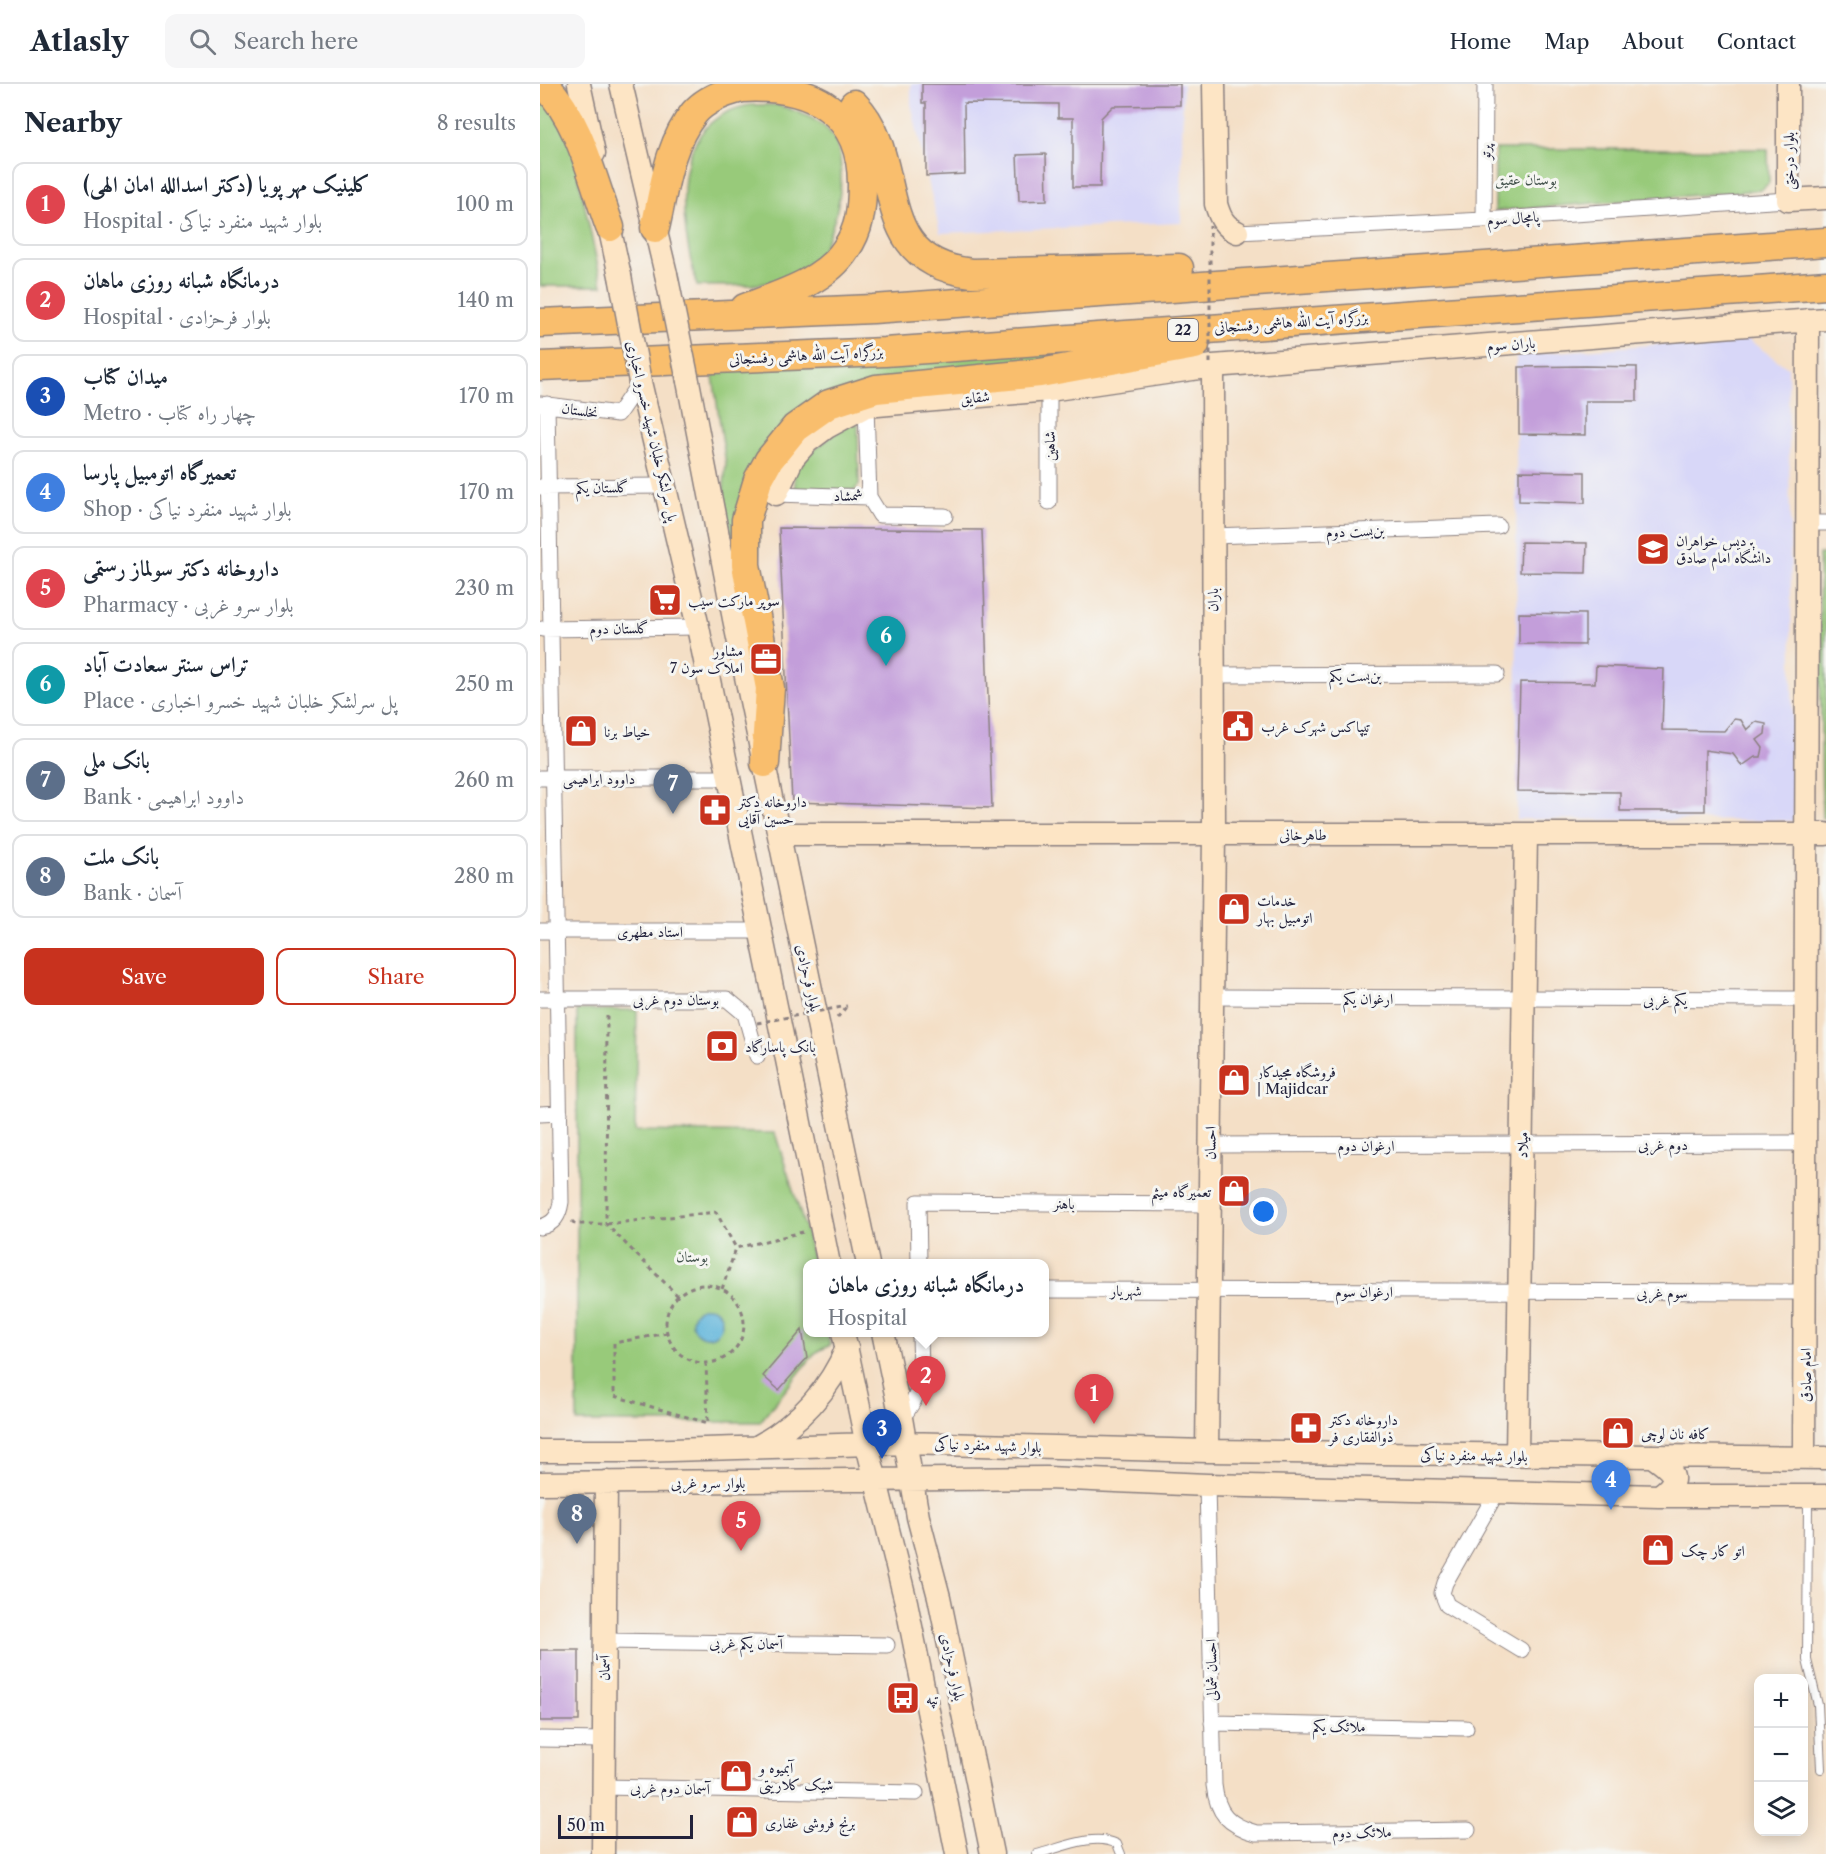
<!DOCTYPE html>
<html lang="en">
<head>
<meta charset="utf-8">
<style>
	body { margin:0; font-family:"Libre Caslon Text",Amiri,serif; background:#f6f6f7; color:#1f2937 }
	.controls { position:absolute; right:18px; bottom:18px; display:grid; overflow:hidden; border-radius:12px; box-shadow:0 3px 15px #0003 }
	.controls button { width:54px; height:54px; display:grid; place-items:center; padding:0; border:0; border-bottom:2px solid #e0e1e3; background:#fff; color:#1f2937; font:30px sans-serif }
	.scale { position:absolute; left:18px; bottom:15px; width:135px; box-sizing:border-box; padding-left:6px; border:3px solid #22223b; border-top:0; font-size:16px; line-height:21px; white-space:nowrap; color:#22223b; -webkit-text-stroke:4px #f6f6f2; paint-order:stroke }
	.you { position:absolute; left:724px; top:1128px; width:21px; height:21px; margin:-15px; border:4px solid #fff; border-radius:50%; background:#1a73e8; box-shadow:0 0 0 9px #1a73e833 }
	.badge { display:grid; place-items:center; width:39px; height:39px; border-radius:50%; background:#c8321e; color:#fff; font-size:20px; font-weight:700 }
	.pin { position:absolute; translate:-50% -50px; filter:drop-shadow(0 2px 3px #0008) }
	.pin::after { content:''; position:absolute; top:32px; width:21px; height:18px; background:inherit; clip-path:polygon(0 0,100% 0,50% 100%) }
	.popup { position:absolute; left:263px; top:1175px; width:246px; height:78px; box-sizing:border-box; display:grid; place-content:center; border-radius:12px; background:#fff; filter:drop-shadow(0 2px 4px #0005); font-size:20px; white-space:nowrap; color:#747a83 }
	.popup b { font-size:22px; color:#1f2937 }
	.popup::after { content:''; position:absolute; left:50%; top:100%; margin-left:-12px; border:12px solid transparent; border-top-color:#fff }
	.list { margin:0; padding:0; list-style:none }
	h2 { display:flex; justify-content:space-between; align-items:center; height:78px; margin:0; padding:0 24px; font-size:26px }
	h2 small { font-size:20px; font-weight:400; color:#747a83 }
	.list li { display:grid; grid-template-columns:39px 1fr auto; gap:18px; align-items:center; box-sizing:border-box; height:84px; margin:0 12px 12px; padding:0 12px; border:2px solid #e0e1e3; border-radius:12px }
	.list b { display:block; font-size:22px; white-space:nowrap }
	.list p { margin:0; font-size:20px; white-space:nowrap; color:#747a83 }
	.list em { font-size:20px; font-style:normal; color:#747a83 }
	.actions { display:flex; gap:12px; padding:18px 24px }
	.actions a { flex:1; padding:14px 0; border:2px solid #c8321e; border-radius:12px; text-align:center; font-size:21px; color:#c8321e }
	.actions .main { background:#c8321e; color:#fff }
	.icon { flex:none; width:33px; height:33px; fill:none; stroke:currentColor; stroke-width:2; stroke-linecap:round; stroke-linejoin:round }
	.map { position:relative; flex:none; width:1286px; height:1770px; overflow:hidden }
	header { display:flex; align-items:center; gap:36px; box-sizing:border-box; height:84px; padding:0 30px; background:#fff; border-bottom:2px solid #e0e1e3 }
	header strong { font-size:28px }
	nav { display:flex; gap:33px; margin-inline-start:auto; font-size:21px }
	.search { width:420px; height:54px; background:#f6f6f7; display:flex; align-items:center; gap:15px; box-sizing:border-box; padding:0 21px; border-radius:12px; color:#747a83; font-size:22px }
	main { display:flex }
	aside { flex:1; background:#fff }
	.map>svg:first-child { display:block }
	.built { fill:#d8d7f8 }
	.green { fill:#98ca7a; stroke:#5d765a; stroke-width:1.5 }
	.water { fill:#5db4da; stroke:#406b8a; stroke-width:1.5 }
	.building { fill:#c39eda }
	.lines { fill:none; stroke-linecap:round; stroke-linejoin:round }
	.lane-casing { stroke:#8b8080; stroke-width:10 }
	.street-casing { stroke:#8b8080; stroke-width:17 }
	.secondary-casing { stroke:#8b8080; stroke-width:25 }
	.highway-casing { stroke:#8b8080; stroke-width:31 }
	.path { stroke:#8b8080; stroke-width:3; stroke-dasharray:4.5 4.5; stroke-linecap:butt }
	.lane { stroke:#fff; stroke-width:8 }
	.street { stroke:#fff; stroke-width:15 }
	.secondary { stroke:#fde5c5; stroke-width:22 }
	.highway { stroke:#f9be6d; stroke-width:28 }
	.secondary-bridge-casing { stroke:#8b8080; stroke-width:25; stroke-linecap:butt }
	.path-bridge { stroke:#8b8080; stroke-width:3; stroke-dasharray:4.5 4.5; stroke-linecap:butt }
	.secondary-bridge { stroke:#fde5c5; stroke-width:22 }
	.labels { text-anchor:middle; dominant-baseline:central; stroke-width:6; stroke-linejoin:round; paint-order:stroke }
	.shield { fill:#f6f6f2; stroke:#626272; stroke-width:1.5 }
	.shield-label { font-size:14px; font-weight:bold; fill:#22223b }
	.street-label { font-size:15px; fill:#22223b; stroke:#f6f6f2 }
	.park-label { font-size:15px; fill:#45544e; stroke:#f6f6f2 }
	.poi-label { font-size:15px; fill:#22223b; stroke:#f6f6f2; text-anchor:start }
</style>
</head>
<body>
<header>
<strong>Atlasly</strong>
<div class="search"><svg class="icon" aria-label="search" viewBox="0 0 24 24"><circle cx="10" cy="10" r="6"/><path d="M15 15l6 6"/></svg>Search here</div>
<nav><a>Home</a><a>Map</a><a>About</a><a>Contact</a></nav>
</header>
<main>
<aside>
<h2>Nearby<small>8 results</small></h2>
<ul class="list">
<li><span class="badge" style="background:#e0444e">1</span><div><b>کلینیک مهر پویا (دکتر اسدالله امان الهی)</b><p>Hospital · بلوار شهید منفرد نیاکی</p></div><em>100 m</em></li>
<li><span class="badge" style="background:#e0444e">2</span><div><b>درمانگاه شبانه روزی ماهان</b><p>Hospital · بلوار فرحزادی</p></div><em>140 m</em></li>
<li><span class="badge" style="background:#1a4fb4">3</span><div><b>میدان کتاب</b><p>Metro · چهار راه کتاب</p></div><em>170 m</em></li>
<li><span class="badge" style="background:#3f7fe0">4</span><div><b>تعمیرگاه اتومبیل پارسا</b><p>Shop · بلوار شهید منفرد نیاکی</p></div><em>170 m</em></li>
<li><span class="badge" style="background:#e0444e">5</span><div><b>داروخانه دکتر سولماز رستمی</b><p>Pharmacy · بلوار سرو غربی</p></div><em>230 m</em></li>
<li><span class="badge" style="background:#0f9aa8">6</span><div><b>تراس سنتر سعادت آباد</b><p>Place · پل سرلشکر خلبان شهید خسرو اخباری</p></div><em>250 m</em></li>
<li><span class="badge" style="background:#5c6f8a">7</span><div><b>بانک ملی</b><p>Bank · داوود ابراهیمی</p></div><em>260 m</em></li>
<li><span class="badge" style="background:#5c6f8a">8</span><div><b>بانک ملت</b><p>Bank · آسمان</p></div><em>280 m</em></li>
</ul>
<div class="actions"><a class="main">Save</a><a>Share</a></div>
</aside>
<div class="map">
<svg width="1286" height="1770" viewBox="0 0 1286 1770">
	<rect width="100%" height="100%" fill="#f6f6f2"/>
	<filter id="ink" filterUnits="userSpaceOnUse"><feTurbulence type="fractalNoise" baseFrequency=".0167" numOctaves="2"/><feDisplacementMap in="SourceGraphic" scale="12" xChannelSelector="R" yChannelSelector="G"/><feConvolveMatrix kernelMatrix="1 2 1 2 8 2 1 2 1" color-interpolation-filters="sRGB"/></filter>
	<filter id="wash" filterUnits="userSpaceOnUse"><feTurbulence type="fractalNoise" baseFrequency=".008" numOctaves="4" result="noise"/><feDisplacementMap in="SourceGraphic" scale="24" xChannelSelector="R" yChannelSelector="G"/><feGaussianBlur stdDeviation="1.35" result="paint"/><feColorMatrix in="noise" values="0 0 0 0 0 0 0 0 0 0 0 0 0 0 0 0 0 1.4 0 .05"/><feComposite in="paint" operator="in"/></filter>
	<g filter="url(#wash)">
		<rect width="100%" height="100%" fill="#f4dfc6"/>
		<path class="built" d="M371,0H643L641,139L400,149L371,20Z
			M1206,254L1248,284L1254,737L977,735L976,271Z"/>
		<path class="green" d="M0,6L31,57L62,202H0Z
			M237,21C254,26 282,36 292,51C313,82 295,167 264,186C232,205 194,201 157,202C141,143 124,41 205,22C215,20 227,21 237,21Z
			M955,65H1228L1229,99L1221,106L955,127Z
			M653,256L424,292L225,372L212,548L183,412L186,380L172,286Z
			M308,340H318L319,401L314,407L256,406L253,385L257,379Z
			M1279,470H1286V734H1282Z
			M37,926H97L95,1047L235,1049L266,1147L273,1179L268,1180V1248L287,1249L290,1261L275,1269L220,1338H37Z"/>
		<path class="water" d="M152 1238a15 15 0 1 1 30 0a15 15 0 1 1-30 0Z"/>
		<g id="blocks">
			<path class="building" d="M382,0H640V21L573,22L561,34L560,103H533V34H518V20L424,19L425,90L386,92V19H382Z
				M506,70L507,116L479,117L477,71Z
				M1045,282L1097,283V317H1045V351L979,350V283Z
				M979,387L1045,388V419L979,417Z
				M239,444L442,446L452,724L252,718Z
				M981,458L1047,459L1046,489L980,488Z
				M979,529L1045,530V561L979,560Z
				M1056,582L1124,585L1122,646L1184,647L1194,635L1201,636L1207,646L1216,638L1226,640L1225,650L1217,656L1223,664L1221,673H1215L1202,682L1193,670L1165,666V727H1080V708L977,707L980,598L1055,599Z
				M262,1246L267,1274L239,1306L223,1292Z
				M0,1566H39V1637H0Z"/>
		</g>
	</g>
	<g filter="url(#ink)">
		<use href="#blocks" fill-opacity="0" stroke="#8b8080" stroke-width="1.5"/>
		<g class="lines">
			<g class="lane-casing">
				<path id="lane" d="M1268,1415L1267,1576L1278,1621L1281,1685
					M497,1770C521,1764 554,1748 577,1760L581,1770"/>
			</g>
			<g class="street-casing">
				<path id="street" d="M944,136L945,0
					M697,148L944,136L1248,116
					M509,306V418
					M0,320L78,330L100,298
					M326,322L329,413
					M0,403L125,402
					M236,410L329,413
					M329,413L340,431L405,432
					M1268,439H1286
					M672,452L958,442
					M2,545L158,543
					M673,591L957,590
					M0,694H190
					M0,847H221
					M672,913L1266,915
					M0,915H187L205,930L217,972
					M0,1030L20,1029
					M670,1061L1265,1059
					M0,1143C14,1140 19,1132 21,1118L7,320
					M379,1180L378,1118L669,1120
					M504,1206L1265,1208
					M361,1334C387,1307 380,1284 380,1248
					M667,1401L674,1701C677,1729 688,1741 716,1749L928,1746
					M957,1408L905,1499L902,1509L907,1521L981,1566
					M64,1557L347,1561
					M672,1639L926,1644
					M0,1655L63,1656
					M63,1703L376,1709"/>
			</g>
			<g class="secondary-casing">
				<path id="secondary" d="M39,0L54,69
					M81,0L126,190
					M674,0L676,120C680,134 684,142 697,148
					M1248,0V116L1286,114
					M66,128L80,192
					M148,297L194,535L328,1180
					M100,298L158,543L289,1180
					M236,410L253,374L267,358L287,343L326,322L509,306L673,282L1286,235
					M240,750H1286
					M303,1248L327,1361L366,1518L417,1770
					M343,1248L361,1334L378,1433L399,1513L452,1770
					M217,1363C258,1340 289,1307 307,1264
					M0,1367H98L365,1359L667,1367L1286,1374
					M667,1367L674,750L673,282
					M977,1371L986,750
					M1112,1372C1132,1386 1144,1395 1119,1412
					M1264,1374L1268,236
					M0,1399L507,1394L667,1401L1119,1412H1286
					M63,1770L66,1398"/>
			</g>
			<g class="highway-casing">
				<path id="highway" d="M4,0C40,36 53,97 70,143
					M314,20C369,74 325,177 432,189L639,184
					M115,144C124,106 128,61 154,29C165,16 186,8 202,4C273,0 322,29 322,100C322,124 320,145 306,165C285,198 239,211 205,224
					M0,239L333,225L1286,158
					M0,282L345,268L1286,201
					M225,679L230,604L206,481V436L218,396L229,376L255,344L289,320L336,305L500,289L655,261"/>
			</g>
			<path class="path" d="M67,931L66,1140L138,1212
				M297,934L307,922
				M32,1137L35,1140H66L176,1128L196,1164
				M126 1240a39 39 0 1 1 78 0a39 39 0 1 1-78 0Z
				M182,1205L196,1164L263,1148
				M127,1249L74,1259V1312L168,1339L166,1279"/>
			<use href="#lane" class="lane"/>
			<use href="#street" class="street"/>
			<use href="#secondary" class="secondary"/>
			<use href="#highway" class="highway"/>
			<g class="secondary-bridge-casing">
				<path id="secondary-bridge" d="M126,190L148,297
					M80,192L100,298"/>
			</g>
			<path class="path-bridge" d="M670,279V142
				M217,939L307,922"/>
			<use href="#secondary-bridge" class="secondary-bridge"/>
		</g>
	</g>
	<defs>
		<g id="university-square" transform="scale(1.725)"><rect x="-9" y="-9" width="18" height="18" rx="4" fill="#c8321e" stroke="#f6f6f2"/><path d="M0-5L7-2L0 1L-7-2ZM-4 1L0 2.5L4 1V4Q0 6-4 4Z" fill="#fff"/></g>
		<g id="supermarket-square" transform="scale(1.725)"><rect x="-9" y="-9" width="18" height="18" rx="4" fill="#c8321e" stroke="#f6f6f2"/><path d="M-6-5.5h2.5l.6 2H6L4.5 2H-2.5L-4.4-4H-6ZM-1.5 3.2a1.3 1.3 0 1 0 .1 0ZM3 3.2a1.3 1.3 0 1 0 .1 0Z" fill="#fff"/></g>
		<g id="office-square" transform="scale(1.725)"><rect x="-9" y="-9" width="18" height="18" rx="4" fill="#c8321e" stroke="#f6f6f2"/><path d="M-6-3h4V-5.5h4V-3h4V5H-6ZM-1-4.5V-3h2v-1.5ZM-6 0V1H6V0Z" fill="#fff"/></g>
		<g id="civic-square" transform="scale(1.725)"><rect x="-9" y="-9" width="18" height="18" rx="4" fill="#c8321e" stroke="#f6f6f2"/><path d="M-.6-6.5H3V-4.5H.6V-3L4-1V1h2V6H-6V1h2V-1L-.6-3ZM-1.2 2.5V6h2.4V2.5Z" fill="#fff"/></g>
		<g id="shop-square" transform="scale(1.725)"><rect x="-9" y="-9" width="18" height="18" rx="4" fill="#c8321e" stroke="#f6f6f2"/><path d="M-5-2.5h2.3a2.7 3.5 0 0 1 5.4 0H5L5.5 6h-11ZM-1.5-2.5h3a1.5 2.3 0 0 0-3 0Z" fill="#fff"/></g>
		<g id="pharmacy-square" transform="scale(1.725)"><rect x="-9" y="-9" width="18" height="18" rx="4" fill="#c8321e" stroke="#f6f6f2"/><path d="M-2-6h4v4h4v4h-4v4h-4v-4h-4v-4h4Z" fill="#fff"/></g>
		<g id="bank-square" transform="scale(1.725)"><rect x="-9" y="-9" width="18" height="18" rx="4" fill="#c8321e" stroke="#f6f6f2"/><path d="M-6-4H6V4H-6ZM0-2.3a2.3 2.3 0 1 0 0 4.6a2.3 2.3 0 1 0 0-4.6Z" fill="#fff"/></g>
		<g id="bus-square" transform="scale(1.725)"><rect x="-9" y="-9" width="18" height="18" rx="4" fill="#c8321e" stroke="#f6f6f2"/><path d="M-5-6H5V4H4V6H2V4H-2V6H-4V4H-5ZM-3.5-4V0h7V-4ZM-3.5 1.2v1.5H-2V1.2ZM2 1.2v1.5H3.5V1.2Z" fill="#fff"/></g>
	</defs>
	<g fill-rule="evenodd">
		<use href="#university-square" x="1113" y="465"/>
		<use href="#supermarket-square" x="125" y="516"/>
		<use href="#office-square" x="226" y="575"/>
		<use href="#civic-square" x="698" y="642"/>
		<use href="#shop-square" x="41" y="647"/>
		<use href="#pharmacy-square" x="175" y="726"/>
		<use href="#shop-square" x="694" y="825"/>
		<use href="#bank-square" x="182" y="962"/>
		<use href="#shop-square" x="694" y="996"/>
		<use href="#shop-square" x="694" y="1107"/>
		<use href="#pharmacy-square" x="766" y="1344"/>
		<use href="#shop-square" x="1078" y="1349"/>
		<use href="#shop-square" x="1118" y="1466"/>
		<use href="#bus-square" x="363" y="1614"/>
		<use href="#shop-square" x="196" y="1692"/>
		<use href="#shop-square" x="202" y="1738"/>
	</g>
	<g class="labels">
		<rect class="shield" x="628" y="235" width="30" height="22" rx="4.5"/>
		<g class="shield-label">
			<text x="643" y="246">22</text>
		</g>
		<g class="street-label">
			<text transform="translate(945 68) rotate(-89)">پرتو</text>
			<text transform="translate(1248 77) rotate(-90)">بلوار درختی</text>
			<text transform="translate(973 134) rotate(-4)">پامچال سوم</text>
			<text transform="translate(751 238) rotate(-4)">بزرگراه آیت الله هاشمی رفسنجانی</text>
			<text transform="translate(971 260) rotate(-4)">باران سوم</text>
			<text transform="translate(266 271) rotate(-3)">بزرگراه آیت الله هاشمی رفسنجانی</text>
			<text transform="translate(435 313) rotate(-5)">شقایق</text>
			<text transform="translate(40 326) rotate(9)">نخلستان</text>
			<text transform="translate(113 347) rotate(77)">پل سرلشکر خلبان شهید خسرو اخباری</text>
			<text transform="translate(509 362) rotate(-90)">شاهین</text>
			<text transform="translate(62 403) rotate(-1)">گلستان یکم</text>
			<text transform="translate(308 411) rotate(-2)">شمشاد</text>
			<text transform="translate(815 447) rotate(-2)">بن‌بست دوم</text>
			<text transform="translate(672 516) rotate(-90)">باران</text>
			<text transform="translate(79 544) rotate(-1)">گلستان دوم</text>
			<text x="815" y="591">بن‌بست یکم</text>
			<text x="59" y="694">داوود ابراهیمی</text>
			<text x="763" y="750">طاهرخانی</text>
			<text x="110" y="847">استاد مطهری</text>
			<text transform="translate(269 894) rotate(78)">بلوار فرحزادی</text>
			<text x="828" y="914">ارغوان یکم</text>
			<text x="136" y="915">بوستان دوم غربی</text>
			<text x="1125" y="915">یکم غربی</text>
			<text transform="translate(670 1059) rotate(-89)">احسان</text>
			<text x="1123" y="1060">دوم غربی</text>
			<text x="826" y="1061">ارغوان دوم</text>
			<text transform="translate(982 1061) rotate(-89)">میلاد</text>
			<text x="524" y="1119">باهنر</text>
			<text x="586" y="1206">شهریار</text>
			<text x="824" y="1207">ارغوان سوم</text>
			<text x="1122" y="1208">سوم غربی</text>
			<text transform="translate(1265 1291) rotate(-90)">امام صادق</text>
			<text transform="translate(448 1361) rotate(2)">بلوار شهید منفرد نیاکی</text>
			<text transform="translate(934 1371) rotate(1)">بلوار شهید منفرد نیاکی</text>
			<text x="168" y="1398">بلوار سرو غربی</text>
			<text transform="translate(206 1559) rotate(1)">آسمان یکم غربی</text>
			<text transform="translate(413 1583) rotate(78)">بلوار فرحزادی</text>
			<text transform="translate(64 1584) rotate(-89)">آسمان</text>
			<text transform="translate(671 1586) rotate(-91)">احسان شمالی</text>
			<text transform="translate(799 1642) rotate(1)">ملائک یکم</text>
			<text transform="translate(130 1704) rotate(1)">آسمان دوم غربی</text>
			<text transform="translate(822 1748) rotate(-1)">ملائک دوم</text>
		</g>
		<g class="park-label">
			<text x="986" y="95">بوستان عقیق</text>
			<text x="152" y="1172">بوستان</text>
		</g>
		<g class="poi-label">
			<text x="1136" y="456">پردیس خواهران<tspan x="1136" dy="17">دانشگاه امام صادق</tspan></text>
			<text x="148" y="516">سوپر مارکت سیب</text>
			<text x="203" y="566" text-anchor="end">مشاور<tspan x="203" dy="17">املاک سون 7</tspan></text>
			<text x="721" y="642">تیپاکس شهرک غرب</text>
			<text x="64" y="647">خیاط برنا</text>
			<text x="198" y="717">داروخانه دکتر<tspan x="198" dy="17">حسین آقایی</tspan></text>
			<text x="717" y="816">خدمات<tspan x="717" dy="17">اتومبیل بهار</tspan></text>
			<text x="205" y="962">بانک پاسارگاد</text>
			<text x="717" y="987">فروشگاه مجیدکار<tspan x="717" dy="17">| Majidcar</tspan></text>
			<text x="671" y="1107" text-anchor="end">تعمیرگاه میثم</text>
			<text x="789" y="1335">داروخانه دکتر<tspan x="789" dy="17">ذوالفقاری فر</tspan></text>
			<text x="1101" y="1349">کافه نان لوچی</text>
			<text x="1141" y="1466">اتو کار چک</text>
			<text x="386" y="1614">تپه</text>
			<text x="219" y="1683">آبمیوه و<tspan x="219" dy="17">شیک کلاریتی</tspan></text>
			<text x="225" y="1738">برنج فروشی غفاری</text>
		</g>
	</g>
</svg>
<div class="controls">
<button>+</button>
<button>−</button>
<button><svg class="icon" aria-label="layers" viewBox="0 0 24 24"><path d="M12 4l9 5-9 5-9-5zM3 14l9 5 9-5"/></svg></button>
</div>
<div class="scale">50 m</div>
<div class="you"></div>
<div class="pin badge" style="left:554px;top:1340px;background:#e0444e">1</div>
<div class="pin badge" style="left:386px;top:1322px;background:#e0444e">2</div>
<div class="popup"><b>درمانگاه شبانه روزی ماهان</b>Hospital</div>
<div class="pin badge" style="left:342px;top:1375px;background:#1a4fb4">3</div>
<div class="pin badge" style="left:1071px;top:1426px;background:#3f7fe0">4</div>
<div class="pin badge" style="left:201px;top:1467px;background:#e0444e">5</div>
<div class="pin badge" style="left:346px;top:582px;background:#0f9aa8">6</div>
<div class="pin badge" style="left:133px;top:730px;background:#5c6f8a">7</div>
<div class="pin badge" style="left:37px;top:1460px;background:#5c6f8a">8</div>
</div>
</main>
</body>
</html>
